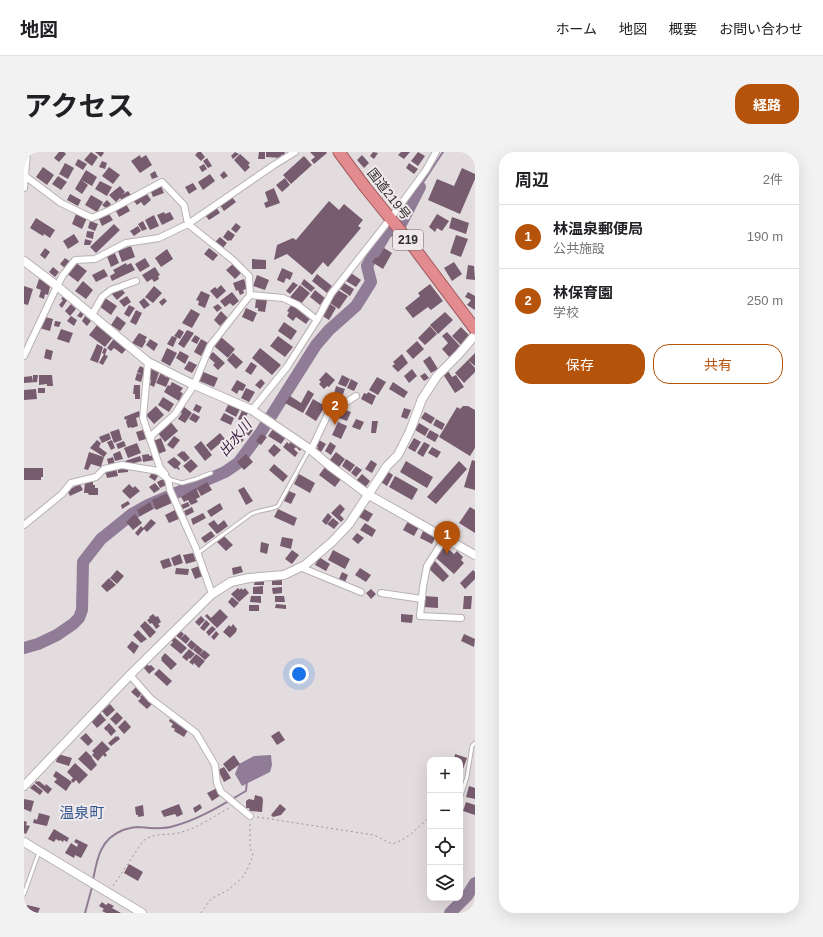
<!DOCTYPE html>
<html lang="ja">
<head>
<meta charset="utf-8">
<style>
	body { margin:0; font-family:Helvetica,"Noto Sans JP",sans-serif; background:#f2f2f2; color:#202124 }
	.controls { position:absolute; right:12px; bottom:12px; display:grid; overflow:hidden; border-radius:8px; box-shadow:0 4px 16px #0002 }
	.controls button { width:36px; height:36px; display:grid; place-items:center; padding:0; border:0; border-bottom:1px solid #e0e0e0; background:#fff; color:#202124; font:20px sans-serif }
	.you { position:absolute; left:275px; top:522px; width:14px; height:14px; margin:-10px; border:3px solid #fff; border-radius:50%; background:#1a73e8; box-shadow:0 0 0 6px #1a73e833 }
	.badge { display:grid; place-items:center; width:26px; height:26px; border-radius:50%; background:#b45309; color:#fff; font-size:13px; font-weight:700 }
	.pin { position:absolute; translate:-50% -33px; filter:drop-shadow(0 1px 2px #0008) }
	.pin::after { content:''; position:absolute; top:21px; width:14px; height:12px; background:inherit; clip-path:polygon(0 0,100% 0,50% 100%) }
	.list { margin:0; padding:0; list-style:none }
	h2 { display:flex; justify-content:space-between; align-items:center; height:52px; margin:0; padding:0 16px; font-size:17px }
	h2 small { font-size:13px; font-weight:400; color:#757577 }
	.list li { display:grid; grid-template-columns:26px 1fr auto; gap:12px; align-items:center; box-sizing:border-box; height:64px; padding:0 16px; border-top:1px solid #e0e0e0 }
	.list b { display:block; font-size:15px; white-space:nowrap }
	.list p { margin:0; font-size:13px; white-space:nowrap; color:#757577 }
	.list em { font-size:13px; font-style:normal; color:#757577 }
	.actions { display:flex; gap:8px; padding:12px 16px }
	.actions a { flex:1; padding:9px 0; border:1px solid #b45309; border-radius:16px; text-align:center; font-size:14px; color:#b45309 }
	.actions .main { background:#b45309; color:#fff }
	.icon { flex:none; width:22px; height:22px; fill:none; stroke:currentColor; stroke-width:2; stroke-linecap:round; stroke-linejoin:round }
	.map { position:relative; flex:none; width:451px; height:761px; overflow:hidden; border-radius:16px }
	header { display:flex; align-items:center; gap:24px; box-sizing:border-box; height:56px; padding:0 20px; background:#fff; border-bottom:1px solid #e0e0e0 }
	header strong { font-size:19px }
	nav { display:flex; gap:22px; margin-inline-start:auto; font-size:14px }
	.intro { display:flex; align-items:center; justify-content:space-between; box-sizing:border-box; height:96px; padding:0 24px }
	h1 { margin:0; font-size:28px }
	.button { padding:10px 18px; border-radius:16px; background:#b45309; color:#fff; font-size:14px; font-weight:700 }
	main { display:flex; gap:24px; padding:0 24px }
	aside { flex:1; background:#fff; border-radius:16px; box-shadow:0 4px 16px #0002 }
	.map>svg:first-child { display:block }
	.water { fill:#907c96 }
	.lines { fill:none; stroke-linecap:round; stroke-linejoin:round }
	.stream { stroke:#907c96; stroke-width:2 }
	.river { stroke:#907c96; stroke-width:12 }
	.building { fill:#775b6e }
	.service-casing { stroke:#b8b1b3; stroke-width:5 }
	.minor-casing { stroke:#b8b1b3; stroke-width:8 }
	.tertiary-casing { stroke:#b8b1b3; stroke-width:10 }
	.trunk-casing { stroke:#a0585c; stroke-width:13 }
	.path { stroke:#9b9597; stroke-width:1; stroke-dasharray:2 3; stroke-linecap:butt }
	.service { stroke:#fff; stroke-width:3 }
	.minor { stroke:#fff; stroke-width:6 }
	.tertiary { stroke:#fff; stroke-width:8 }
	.trunk { stroke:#e38c90; stroke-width:11 }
	.labels { text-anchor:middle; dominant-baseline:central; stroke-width:4; stroke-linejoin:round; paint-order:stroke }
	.shield { fill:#f0e9eb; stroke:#6a6567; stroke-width:1 }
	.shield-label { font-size:12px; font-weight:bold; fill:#302d2e }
	.street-label { font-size:13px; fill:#302d2e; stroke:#f0e9eb }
	.water-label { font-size:14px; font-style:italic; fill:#3d1f45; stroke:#f0e9eb }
	.quarter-label { font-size:15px; fill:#32568d; stroke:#f0e9eb }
</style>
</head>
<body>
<header>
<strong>地図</strong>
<nav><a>ホーム</a><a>地図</a><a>概要</a><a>お問い合わせ</a></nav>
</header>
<div class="intro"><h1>アクセス</h1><a class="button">経路</a></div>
<main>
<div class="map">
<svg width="451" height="761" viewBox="0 0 451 761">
	<rect width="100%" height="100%" fill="#e3dcde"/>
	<path class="water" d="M247,603L248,613L246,620L218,634L211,622L215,612L230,604Z"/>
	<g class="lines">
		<path class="stream" d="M396,35L419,0
			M69,728C73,707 76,687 99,678C103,677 109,675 114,675C125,676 139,678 150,674C176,667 199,652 222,639L223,629
			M61,761L68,735"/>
		<path class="river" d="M0,496L14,492L33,483L49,472L55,466L58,458L59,410L77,387L108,362L124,353L201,320L214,311L237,280L292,193L305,178L332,154L347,130L343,114L362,81L377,72L396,35
			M426,761L443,744L451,731"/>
	</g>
	<path class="building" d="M35,0H40L42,2L35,10L30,6Z
		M67,0L74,5L68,14L60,8Z
		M71,0H79L80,1L77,5Z
		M174,0H177L181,5L177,9L171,3Z
		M211,0L215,2L209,7L207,4Z
		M235,0H241V7H234Z
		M242,0H261L260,3H257V6L242,5Z
		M286,0H302L303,1L290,12L287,8L291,5Z
		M349,0L354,1L350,7L346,4Z
		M377,0H386L380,7L374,3Z
		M394,0L401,4L394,14L387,9Z
		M216,2L226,11L224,13L226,15L221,20L210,8Z
		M116,3L117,6L122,3L128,13L116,21L107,9Z
		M338,3L345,11L340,16L333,8Z
		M280,4L288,13L267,32L259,23Z
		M183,6L188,14L184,16L179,9Z
		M54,7L63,12L59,18L51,13Z
		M78,9L83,11L81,17L75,15Z
		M41,11L50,16L44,27L35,22Z
		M385,11L394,17L390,22L382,16Z
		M180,12L183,17L178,20L175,15Z
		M19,15L30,23L23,33L12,25Z
		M85,15L96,23L89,32L78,24Z
		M438,16L451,22V27L436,62L404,48L413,27L430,34Z
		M62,18L73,25L68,34L57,28L64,33L58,42L51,37Z
		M131,19L134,25L128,27L126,22Z
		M200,19L204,24L199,27L196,23Z
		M186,22L191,29L179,38L174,30Z
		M34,24L43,30L37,38L28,32Z
		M261,26L266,33L258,40L252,33Z
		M76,29L88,35L83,44L71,37Z
		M169,31L173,37L165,42L161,35Z
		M136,32L140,41L129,45L126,37Z
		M96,34L101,40L98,43L104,39L107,43L104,46L103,44L98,48L96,46L92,50L85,43Z
		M250,36L256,51L242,56L240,51L244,49L241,40Z
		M121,39L127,48L120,54L117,50L113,53L109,48Z
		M46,42L57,48L54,54L43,48Z
		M67,43L79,50L73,60L61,53Z
		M207,44L212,50L200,59L196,53Z
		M83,48L87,52L83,57L78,53Z
		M305,49L315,58L320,52L339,68L334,74L337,76L304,115L299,110L288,123L263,102L250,108L253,93L269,86L272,88Z
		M102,52L106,59L95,65L91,57Z
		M192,55L196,61L185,68L181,63Z
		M140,60L141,62L146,60L150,67L138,73L133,63Z
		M52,62L63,66L58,77L48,72Z
		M85,62L89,68L78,74L75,67Z
		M413,62L425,69L418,79L413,76L411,80L405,75Z
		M130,63L135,74L126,78L121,68Z
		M428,65L445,71L442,82L425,76Z
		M12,66L31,78L26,86L20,82L19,84L6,76Z
		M66,69L74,72L71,79L64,76Z
		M119,69L123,77L118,79L114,72Z
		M212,71L217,75L212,81L207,77Z
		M90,72L96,78L72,101L66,95Z
		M114,74L117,79L110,84L106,79Z
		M204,78L211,83L207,89L206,88L204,89L199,85Z
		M63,79L70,80L69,87L62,85Z
		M50,82L55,90L44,97L39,89Z
		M432,83L444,87L437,105L426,101Z
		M196,85L203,91L198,97L191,90Z
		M61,87L68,89L66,93H60Z
		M107,94L111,105L98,110L94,99Z
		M21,96L26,100L21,107L16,103Z
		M185,96L194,103L189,109L180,102Z
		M360,96L368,101L359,117L348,110L352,105L354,106Z
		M143,97L149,107L137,115L131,106Z
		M90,99L95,111L87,115L82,102Z
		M41,106L48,111L42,117L36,112Z
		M121,106L126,114L116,120L111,112Z
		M228,107L242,108V117H228Z
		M51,110L63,119L54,130L42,121Z
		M430,110L438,122L428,129L420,116Z
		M102,111L103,113L107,111L111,118L88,129L86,124L91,121L89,118Z
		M209,112L217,121L211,127L202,118Z
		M444,113L450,114L451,128L442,127Z
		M29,115L35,120L31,125L25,120Z
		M131,115L136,123L134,124L135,127L130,130L128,127L123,130L118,123Z
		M258,116L269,121L266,128L262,126L260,131L253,128Z
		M80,117L84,124L72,130L68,123Z
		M327,121L337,128L332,135L322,129Z
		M293,122L308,134L303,141L288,129Z
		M233,123L245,128L241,138L229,134Z
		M15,127L27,131L24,143L21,142L20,147L15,145L17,138L12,136Z
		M220,127L223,137L219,138L220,141L216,143L214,138L212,139L209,131Z
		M280,127L291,136L287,140L277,132Z
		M59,129L69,138L62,147L51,139Z
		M269,130L274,133L266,142L262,139Z
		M320,131L330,137L326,144L316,137Z
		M406,132L419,149L407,158L404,155L389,166L381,156L396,144L394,141Z
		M197,133L202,139L193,147L186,139L191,135L193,137Z
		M276,133L286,141L276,153L266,145Z
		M0,134L9,137L4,153L0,152Z
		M95,134L101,141L93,148L87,141Z
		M130,134L138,141L129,151L121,145Z
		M291,138L301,146L296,153L286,145Z
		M314,138L324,144L315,157L306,151Z
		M177,139L186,143L181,156L174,153L175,149L172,148Z
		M208,140L215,149L209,154L206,151L201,155L196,149Z
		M444,140L451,144V158L443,153L447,148L441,145Z
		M41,142L44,147L38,156L35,153L39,148L37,147Z
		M103,144L107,150L100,155L95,149Z
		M81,146L93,154L87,163L75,154Z
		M120,146L126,153L120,157L115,150Z
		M140,146L143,149L138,154L135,150Z
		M232,147L243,148L241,160L234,159V156H231Z
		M305,151L312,156L305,168L297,163Z
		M47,152L52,157L46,164L41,159Z
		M194,152L198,156L193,160L189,155Z
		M268,152L287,165L282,172L272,165L269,169L263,164L265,160L263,159Z
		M105,153L111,156L105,165L100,162Z
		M222,156L233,161L229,170L218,165Z
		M167,157L176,162L168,176L158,171Z
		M112,158L118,161L112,173L106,170Z
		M57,159L60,162L57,166L53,164Z
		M197,159L204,166L196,174L190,168Z
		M421,160L429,168L414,182L406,173Z
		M47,164L53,168L50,174L43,169Z
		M61,164L67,169L63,174L58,169Z
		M93,164L102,171L96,179L87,173Z
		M21,165L29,167L26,179L15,176Z
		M31,169L37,170L35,175L30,174Z
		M260,170L273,179L267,188L254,179Z
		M73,173L89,185L81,195L65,183Z
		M406,174L413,182L401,193L394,186Z
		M437,175L447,185L438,194L428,184Z
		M37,177L49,181L45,191L33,187Z
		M155,177L160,180L156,187L150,184Z
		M163,178L170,181L160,196L154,192Z
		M423,180L437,195L427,207L418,197L424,191L418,184Z
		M115,181L123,185L121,188L122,189L118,196L108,191Z
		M171,183L176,186L173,192L167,189Z
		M148,184L153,186L149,195L143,192Z
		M254,184L269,195L261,205L246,194Z
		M91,185L104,195L98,202L90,196L87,199L83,196Z
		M197,185L211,197L204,206L190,194Z
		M126,187L134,192L130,199L122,193Z
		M177,187L184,191L177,204L170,200Z
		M393,189L400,197L389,207L382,199Z
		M73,192L79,195L74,211L66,208Z
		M80,196L83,197L81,203L84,204L79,213L75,211L80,202L78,201Z
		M143,196L153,201L146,214L137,209Z
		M236,196L257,213L248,223L228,206Z
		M22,197L29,199L27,208L20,206Z
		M156,199L165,204L161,212L152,206Z
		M189,200L201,211L194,218L189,213L191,211L184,205Z
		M209,201L219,210L212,217L203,208Z
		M451,201V214L444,208Z
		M378,202L384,211L374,220L368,214L371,212L369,210Z
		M406,204L414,217L407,221L399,209Z
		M444,208L451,216V220L440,231L431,221Z
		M165,209L173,213L168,221L160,217Z
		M227,210L233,214L227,223L221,219Z
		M116,214L122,217L119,223L113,220Z
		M125,214L136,218L130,235L126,233L127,228L123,227Z
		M388,217L393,224L385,231L380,224Z
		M177,219L194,226L190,235L173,228Z
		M424,219L428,225L432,223L440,235L431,241L419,222Z
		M137,220L141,221L140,224L146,226L142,235L132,231Z
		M302,220L311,228L305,235L303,234L300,237L295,232L297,230L295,228Z
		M113,221L119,223L117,230L111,228Z
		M401,221L405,226L400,229L396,224Z
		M9,223H14L13,230L0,231V225L8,224L9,230Z
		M15,223H28L29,234H23V232L15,233Z
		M318,223L326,227L322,235L314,232Z
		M353,225L362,230L354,243L345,238Z
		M237,227L241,231L236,237L231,233Z
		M327,227L334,231L330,239L323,236Z
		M213,228L222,233L219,239L215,238L213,242L207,238Z
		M148,230L159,236L156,240L159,241L155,249L140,240L144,233L146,234Z
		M369,230L384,240L380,246L365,237Z
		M110,233H116V247H111V242H109Z
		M312,234L321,237L318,245L310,242Z
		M14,236H21V241H14Z
		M222,236L231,240L225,250L217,246Z
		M12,237L13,247L0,248V238Z
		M284,238L290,242L279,261L261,251L266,244L277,251Z
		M344,240L352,244L348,253L337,247L340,241L343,242Z
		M139,245L150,252L145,260L134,253Z
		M289,247L301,254L292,269L281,262Z
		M206,249L217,255L212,265L201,259Z
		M172,252L178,255L175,261L169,258Z
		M132,254L140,263L130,272L122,263Z
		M159,254L168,261L161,271L154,267L158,261L155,260Z
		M310,254L327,260L323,269L307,263Z
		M439,254H444L451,258V296L446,304L415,285L433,255L436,257Z
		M219,256L225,259L219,270L214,267Z
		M380,256L387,258L383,267L377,265Z
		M115,259L117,264L112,266L114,274L108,276L107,275L104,276L102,270L103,267L101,268L100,265Z
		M401,260L411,266L407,272L397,266Z
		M169,261L176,265L172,271L165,267Z
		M200,261L210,266L207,273L196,268Z
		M332,267L340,270L336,278L328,275Z
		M412,267L421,272L418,278L409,273Z
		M146,269L154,279L141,290L133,280Z
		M348,269H354L352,281H347Z
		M314,270L323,274L317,287L308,283Z
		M395,271L405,277L401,284L391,278Z
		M223,273L229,278L225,284L219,279Z
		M95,277L98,288L90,291L86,280Z
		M249,277L262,285L257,292L244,284Z
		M119,278L122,287L115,289L112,280Z
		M406,278L415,283L411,290L402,285Z
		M85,281L87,287L78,291L75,285Z
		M196,281L201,287L187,299L182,293Z
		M213,281L220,288L202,304L196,297Z
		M237,282L243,285L237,293L232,289Z
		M150,284L156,288L149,297L143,293Z
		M137,286L142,299L134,302L129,289Z
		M390,286L397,290L391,300L384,296Z
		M73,288L77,291L75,295L83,301L80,305L66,296Z
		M88,288L91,296L87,298L83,290Z
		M268,288L279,295L276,299L272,295L270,297L274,301L271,305L259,295L263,290L265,292Z
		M295,288L302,292L297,300L293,297L294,295L291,294Z
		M100,289L102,294L94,297L92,292Z
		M177,289L188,303L181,309L170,295Z
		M306,290L312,294L307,303L301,299Z
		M400,290L406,293L399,305L393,301Z
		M113,291L117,301L104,306L100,296Z
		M250,292L257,298L250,305L244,299Z
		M408,295L417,300L413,306L404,301Z
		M96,299L99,307L91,309L89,302Z
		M158,299L159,300L160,299L166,306L161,310L153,303Z
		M65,300L80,305L77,315L67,312L64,318L60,317Z
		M312,300L321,307L315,315L306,308Z
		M125,302V304L129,303L130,308L119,310L118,303Z
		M222,302L229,310L220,318L213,310Z
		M116,304L118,309L102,313L101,309Z
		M89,305L91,313L85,314L83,307Z
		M150,305L157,311L154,315L156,317L155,318L152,316L151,317L143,310Z
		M167,307L174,314L166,321L159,314Z
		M322,307L331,313L326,320L318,314Z
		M347,308L353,312L348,321L341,317Z
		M448,308L451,309V338L440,335Z
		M382,309L409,325L403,336L376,320Z
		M435,309L443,317L412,352L403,345Z
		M250,312L264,324L259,330L245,318Z
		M332,314L338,318L332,325L327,321Z
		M301,315L317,327L311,335L295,323Z
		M0,316H19V325H17V328H0Z
		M92,316L94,324L83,326L81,319Z
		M94,316H104V320L94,321Z
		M363,319L369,323L363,334L357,330Z
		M128,321L134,324L131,329L125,325Z
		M275,322L291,331L286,341L270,332Z
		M338,322L346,329L341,336L332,329Z
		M371,324L394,337L388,348L365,335Z
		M139,327L142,333L136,336L133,330Z
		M61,330H69V333H71V336H74V343H65L64,341H60Z
		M183,330L188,338L177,344L173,336Z
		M131,331L136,337L130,341L125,335Z
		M56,332L59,338L46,344L44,340L47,338L46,337Z
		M105,332L109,336L111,334L116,339L106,347L98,339Z
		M220,335L229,349L222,353L214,338Z
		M172,336L176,345L172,347L174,350L167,353L164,348L160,350L157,345Z
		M265,339L272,342L267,352L260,349Z
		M146,340L150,350L132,358L128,348Z
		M104,349L106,352L98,357L97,353Z
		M126,350L129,357L116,364L113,358Z
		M164,350L166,354L159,357L157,353Z
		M196,351L199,357L187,365L183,359Z
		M316,352L321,357L316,363L320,367L317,370L307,361Z
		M168,355L170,360L162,364L160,359Z
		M446,355L451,358V381L435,371Z
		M153,357L157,366L145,371L141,363Z
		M254,357L273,366L270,374L250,365Z
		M340,357L349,362L344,370L335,365Z
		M179,361L182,366L169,373L167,367Z
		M304,361L308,365L302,373L298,369Z
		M111,362L118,371L109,378L102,370Z
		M309,366L315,371L310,377L303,372Z
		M127,367L132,371L123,380L120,377L114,384L111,381L117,374L119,376Z
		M190,368L194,373L200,368L204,374L193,382L184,372Z
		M384,369L395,375L390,384L379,378Z
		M341,371L352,378L348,385L336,378Z
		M187,379L191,384L181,391L177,386Z
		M399,379L411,386L408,392L396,386Z
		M333,381L340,386L334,392L328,387Z
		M200,384L209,393L202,399L193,390Z
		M258,385L269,387L267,397L256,394Z
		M237,390L245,392L243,402L236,400Z
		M421,394L430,402L433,399L439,405L437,408L440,411L430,422L411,405Z
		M268,398L275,403L268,412L261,407Z
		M309,398L326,407L321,417L304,408Z
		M169,401L172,409L162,412L159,403Z
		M156,402L159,411L150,414L147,406Z
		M295,405L306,412L302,419L291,413Z
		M145,406L148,414L139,417L136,409Z
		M411,409L425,424L419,430L404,416Z
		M175,414L179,424L171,427L167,417Z
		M217,414L219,420L209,423L208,416Z
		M152,416L165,417L164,423L151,422Z
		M336,416L347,423L342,430L331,423Z
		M93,418L100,424L93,432L86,426Z
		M449,418L451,420V427L441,437L436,431Z
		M318,420L324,423L321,430L315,427Z
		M85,426L92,433L83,440L77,434Z
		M248,426H258V433H248Z
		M231,427H240V433H230Z
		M239,434V442H229V435Z
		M258,435V441L249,442L248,436Z
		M214,436L216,438L217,436L219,438L221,436L225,441L215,450L207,442Z
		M347,437L352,442L347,447L342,441Z
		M227,444H237V451L226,450Z
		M251,444H260L261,450H251Z
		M400,444L414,445V456L399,455Z
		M440,444H448L447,457H439Z
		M208,445L215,451L210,456L204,450Z
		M252,452L262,453V457L251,456Z
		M225,453H235V459H225Z
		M196,457L204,465L193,476L181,464L183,462L187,466Z
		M129,462L132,465L134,464L137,470L134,472L136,474L132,477L128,471L126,472L123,468L126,466L125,465Z
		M377,462L389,463L388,471L377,470Z
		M177,464L181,468L175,474L171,470Z
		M182,468L186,472L180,479L176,476Z
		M121,469L132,480L126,486L116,474Z
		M209,472L213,477L212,480L206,486L199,480L205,473L207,475Z
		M188,474L192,477L185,484L182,480Z
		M154,477L160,482L156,487L150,482Z
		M114,478L123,487L117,491L109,483Z
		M192,479L195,482L190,488L187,485Z
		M161,482L166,487L162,492L156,487Z
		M440,482L451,487L450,495L437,489Z
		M149,484L163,496L157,502L146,493L149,490L146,487Z
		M167,488L173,493L168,498L163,493Z
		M108,489L115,494L110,502L103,495Z
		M173,493L179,498L175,503L169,498Z
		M165,497L171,502L166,507L165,506L163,509L158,505Z
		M180,498L186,503L181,508L175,503Z
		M141,501L153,512L147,518L137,508L138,507L137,506Z
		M172,502L181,509L175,516L170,511L169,513L165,510Z
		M123,512L125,514L127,513L131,517L125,522L119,515Z
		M135,517L148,529L143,534L130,522Z
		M113,534L119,540L114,546L107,540Z
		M120,540L130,550L123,557L114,549L117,546L116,545Z
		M86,552L91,558L83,565L78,559Z
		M93,560L99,566L92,573L86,567Z
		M76,561L82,568L73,576L67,569Z
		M146,567L164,578L160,585L150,579L151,577L147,575L149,572L145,569Z
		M101,568L107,575L100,582L94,575Z
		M85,571L92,579L87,584L83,579L84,578L82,579L80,576Z
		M255,579L261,588L253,593L247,584Z
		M62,581L69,589L64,594L56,586Z
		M92,584L93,585L94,584L96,587L87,594L84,591Z
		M78,589L86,597L81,601L83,603L81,605L79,603L74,609L68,603L70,601L68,599Z
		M62,599L68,605V606L73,613L67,619L54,607Z
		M34,602L48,606L45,614L32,610Z
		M431,602L443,606L439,617L436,616V608H430Z
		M210,603L216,612L205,620L199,612Z
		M51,611L64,623L55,632L52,628L49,631L47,628L49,626L43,620Z
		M200,615L207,626L200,630L194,618Z
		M32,619L48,630L42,639L30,630L33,627L29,624Z
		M12,629L14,630L15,629L21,634L22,632L28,637L24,642L11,631Z
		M10,632L19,639L16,643L6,636Z
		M445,634L451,636V647L442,645Z
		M193,636L197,643L188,649L183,641Z
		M231,643L238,645L239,648L238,660L226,659L225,656H222V649L225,647L230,648Z
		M0,647L10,649L7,660L0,657Z
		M442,650L451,653V663L439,659Z
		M155,652L159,662L153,665L151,662L140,665L137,659Z
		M176,652L178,656L171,661L169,656Z
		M256,652L262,657L257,663L249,665L247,663Z
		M119,653L120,664L114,665V663H112L111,655Z
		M15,661L26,664L23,674L9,671L10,667L13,668Z
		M0,669L3,670L2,673L6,674L2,682L0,681Z
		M30,677L45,686L43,690L40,688L39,690L36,688L35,689L32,687L30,690L24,687Z
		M52,687L64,693L57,706L51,703L50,706L41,701L47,691L53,695L54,692L50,690Z
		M105,712L119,720L114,729L100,721Z
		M78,750L82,753L84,751L90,754L88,756L97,761H82L78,759L80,757L75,754Z
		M3,753L16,756L14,761L1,760Z"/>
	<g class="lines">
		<g class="service-casing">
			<path id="service" d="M144,327L158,331L172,327L187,321
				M174,401L227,362C238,357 244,359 254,354L285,298
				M436,647L443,625L448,594L451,591
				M0,742L15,700"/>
		</g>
		<g class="minor-casing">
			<path id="minor" d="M1,24L37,51L68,66L86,58L138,30L160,53L164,72L209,108L225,124L226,143L259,146L274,153L293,168
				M0,36L3,0
				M68,163L78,145L87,138L112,129
				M0,204L33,134L39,123L51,108L71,107L102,91L135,86L164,72L250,13L271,0
				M124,210L119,266L136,316L141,322
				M228,258L263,215L293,168L307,142L366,67L402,18L412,0
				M126,288L129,282L151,262L170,233L186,194L226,143
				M287,298L304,262L332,244
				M0,373L38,342L47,331L72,325L80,317L98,313L134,319L144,327L146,338L171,394L188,442
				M421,386L403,414L399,435L396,464L437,466
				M276,415L337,440
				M357,441L398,447
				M106,523L127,547L172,581L191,613L193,631L197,640L226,664"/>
		</g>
		<g class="tertiary-casing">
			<path id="tertiary" d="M0,109L33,134L124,210L166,231L228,258L287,298L306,314L345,343L451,403
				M0,634L106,523L188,442L207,430L225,426L260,423L281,413L308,390L325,372L363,314L374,303L386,279L398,247L413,224L435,202L451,183
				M0,690L118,761"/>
		</g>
		<g class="trunk-casing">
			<path id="trunk" d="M315,0L341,35L391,97L451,177"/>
		</g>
		<path class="path" d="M233,665L350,683L368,692C384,687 394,676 406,664
			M89,734L119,689C132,679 145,685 161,679C175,675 192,663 205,656
			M177,761L187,747L204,738L218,726L224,716L229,703L226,696V671"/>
		<use href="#service" class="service"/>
		<use href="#minor" class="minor"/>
		<use href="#tertiary" class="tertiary"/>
		<use href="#trunk" class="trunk"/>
	</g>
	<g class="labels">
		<rect class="shield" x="369" y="78" width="30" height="20" rx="3"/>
		<g class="shield-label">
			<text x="384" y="88">219</text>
		</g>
		<g class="street-label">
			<text transform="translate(365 42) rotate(52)">国道219号</text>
		</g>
		<g class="water-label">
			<text transform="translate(211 286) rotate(-50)">出水川</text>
		</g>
		<g class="quarter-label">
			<text x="58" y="660">温泉町</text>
		</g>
	</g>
</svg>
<div class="controls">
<button>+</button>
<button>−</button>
<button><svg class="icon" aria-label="locate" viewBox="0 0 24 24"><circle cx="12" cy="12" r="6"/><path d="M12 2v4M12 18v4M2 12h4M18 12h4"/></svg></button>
<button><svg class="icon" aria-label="layers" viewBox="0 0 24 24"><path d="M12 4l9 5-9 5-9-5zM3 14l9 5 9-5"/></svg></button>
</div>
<div class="you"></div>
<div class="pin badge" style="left:423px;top:402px">1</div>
<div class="pin badge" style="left:311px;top:273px">2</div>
</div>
<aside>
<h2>周辺<small>2件</small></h2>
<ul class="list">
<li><span class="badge">1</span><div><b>林温泉郵便局</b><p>公共施設</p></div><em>190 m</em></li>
<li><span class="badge">2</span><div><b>林保育園</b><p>学校</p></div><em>250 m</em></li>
</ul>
<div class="actions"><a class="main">保存</a><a>共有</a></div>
</aside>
</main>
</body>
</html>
